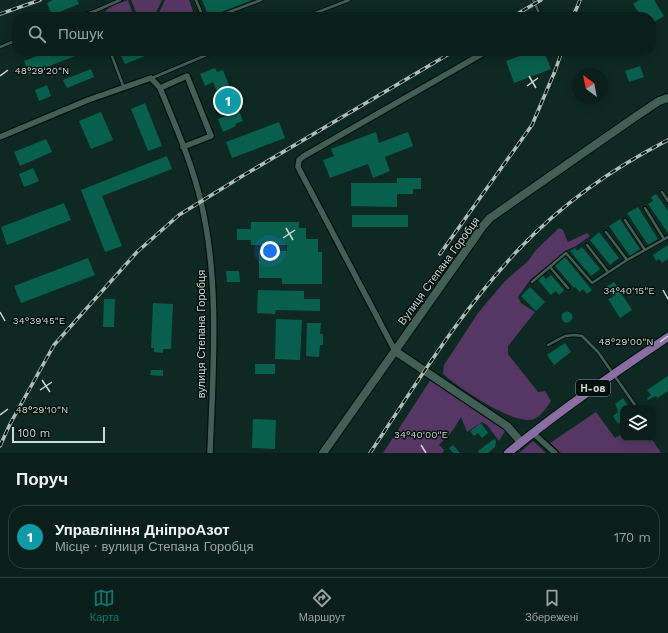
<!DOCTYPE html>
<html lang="uk">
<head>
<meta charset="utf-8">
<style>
	body { margin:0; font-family:"Work Sans",sans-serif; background:#182c27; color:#f1f3f6 }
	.controls { position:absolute; right:12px; bottom:12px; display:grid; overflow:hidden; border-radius:8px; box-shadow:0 2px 10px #0003 }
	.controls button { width:36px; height:36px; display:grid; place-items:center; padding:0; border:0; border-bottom:1px solid #2a3d39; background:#0a1f1a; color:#f1f3f6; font:20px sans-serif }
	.compass { position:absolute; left:572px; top:68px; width:36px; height:36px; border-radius:50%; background:#0a1f1a; box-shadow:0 2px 10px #0003; rotate:328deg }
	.scale { position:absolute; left:12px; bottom:10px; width:93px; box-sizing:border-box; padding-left:4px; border:2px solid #cadad4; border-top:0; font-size:11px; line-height:14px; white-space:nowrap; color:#cadad4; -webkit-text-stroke:3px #050f0c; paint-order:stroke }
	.you { position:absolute; left:270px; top:251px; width:14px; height:14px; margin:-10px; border:3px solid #fff; border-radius:50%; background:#1a73e8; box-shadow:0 0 0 6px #1a73e833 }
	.badge { display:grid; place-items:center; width:26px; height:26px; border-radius:50%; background:#0f766e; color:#fff; font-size:13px; font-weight:700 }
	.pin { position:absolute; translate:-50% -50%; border:2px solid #fff; box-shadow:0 1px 4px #0006 }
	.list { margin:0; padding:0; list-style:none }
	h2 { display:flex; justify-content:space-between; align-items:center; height:52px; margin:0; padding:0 16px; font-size:17px }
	h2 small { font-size:13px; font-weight:400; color:#99a2a2 }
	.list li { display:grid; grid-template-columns:26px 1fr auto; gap:12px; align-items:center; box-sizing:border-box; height:64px; margin:0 8px 8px; padding:0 8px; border:1px solid #2a3d39; border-radius:16px }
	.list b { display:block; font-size:15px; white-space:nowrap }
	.list p { margin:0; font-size:13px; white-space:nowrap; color:#99a2a2 }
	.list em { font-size:13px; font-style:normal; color:#99a2a2 }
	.icon { flex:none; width:22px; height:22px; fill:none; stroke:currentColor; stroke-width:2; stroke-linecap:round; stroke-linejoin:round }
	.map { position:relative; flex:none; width:668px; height:453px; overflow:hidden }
	.search { position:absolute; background:#0a1f1a; box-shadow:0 2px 10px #0003; left:12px; right:12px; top:12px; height:44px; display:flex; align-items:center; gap:10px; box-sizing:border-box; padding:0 14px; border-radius:16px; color:#99a2a2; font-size:15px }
	.sheet { height:124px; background:#0a1f1a }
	nav { display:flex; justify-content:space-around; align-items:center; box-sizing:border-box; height:56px; border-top:1px solid #2a3d39; background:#0a1f1a; font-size:11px; color:#99a2a2 }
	nav a { display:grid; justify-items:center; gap:2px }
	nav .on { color:#0f766e }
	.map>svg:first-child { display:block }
	.green { fill:#563763 }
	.building { fill:#095f4d }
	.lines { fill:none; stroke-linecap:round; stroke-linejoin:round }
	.lane-casing { stroke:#00120b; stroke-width:4.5 }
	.street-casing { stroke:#00120b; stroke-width:8 }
	.secondary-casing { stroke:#00120b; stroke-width:10 }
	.primary-casing { stroke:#00120b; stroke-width:10 }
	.lane { stroke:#425f56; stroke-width:2.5 }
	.street { stroke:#425f56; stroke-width:5.5 }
	.secondary { stroke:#425f56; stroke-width:8 }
	.primary { stroke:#896da3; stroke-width:8 }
	.rail-casing { stroke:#adbfb8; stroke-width:3.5 }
	.rail { stroke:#050f0c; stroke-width:2; stroke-dasharray:6; stroke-linecap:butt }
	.ticks { fill:none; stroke:#cadad4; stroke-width:1.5 }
	.labels { text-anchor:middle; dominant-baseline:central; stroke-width:3; stroke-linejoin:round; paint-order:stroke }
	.shield { fill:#050f0c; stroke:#8f9d98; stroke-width:1 }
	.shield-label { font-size:10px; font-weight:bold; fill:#cadad4 }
	.street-label { font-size:11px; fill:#cadad4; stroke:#050f0c }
	.ticks-label { font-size:10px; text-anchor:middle; fill:#cadad4; stroke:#050f0c; stroke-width:3; stroke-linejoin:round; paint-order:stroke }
</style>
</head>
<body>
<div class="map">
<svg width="668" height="453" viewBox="0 0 668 453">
	<rect width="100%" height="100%" fill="#0d2922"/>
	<path class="green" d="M128,0L134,17H102C106,6 118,4 128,0Z
		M131,0H162L154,17H138Z
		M165,0H189L195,17H157Z
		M559,228L563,230L568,242L587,233L590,236L576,246L565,251L530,280L518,297L521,303L535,312L508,346V354L538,392L545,391L551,401C546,408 539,420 529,420C508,421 459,388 443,374L444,365L478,313L505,281L528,261L536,250Z
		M431,379L502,426L505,431L499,441L487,425L482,422L467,432L461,417L453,430L439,445L444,450L443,453H383Z
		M596,412L615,438L623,433V438H651L661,453H561L550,443Z
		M533,441L546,453H519Z"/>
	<path class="building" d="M53,0H77L79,4L52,15L47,3Z
		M202,0H252L209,17Z
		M639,0H654L664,16L651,24V17H642L633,4Z
		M51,51H73L75,56L29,74L24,61Z
		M133,51H158L125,64L121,56Z
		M533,51H544L551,69L514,83L506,61Z
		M640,66L644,77L629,82L625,71Z
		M215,68L217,72L223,70L243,121L235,124L236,126L223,132L218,119L227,116L213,82L205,86L200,74Z
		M91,69L94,77L67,88L63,80Z
		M47,85L51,96L39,101L35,90Z
		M145,103L162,146L148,151L131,109Z
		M101,112L113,140L91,149L79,121Z
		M279,122L285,138L232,158L226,142Z
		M376,132L379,143L408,132L413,146L385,157L390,171L373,178L368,164L330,178L323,160L334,156L331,149Z
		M46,139L52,152L20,166L14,152Z
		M167,156L172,169L102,196L122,246L105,252L81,190Z
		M33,168L39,181L24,187L19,174Z
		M397,178H421V189H413V194H397V207L351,206V183H397Z
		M656,194L668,211V233L648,204L653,201L651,197Z
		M64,203L71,220L7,245L1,227Z
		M638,207L658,239L648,245L627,213Z
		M352,215H408V227H352Z
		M620,219L640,249L630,256L609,226Z
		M251,222H299V228H306V239H318V252H322V284H282V278H259V251H287V245H251V240H237V229H251Z
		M599,232L619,258L610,265L590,240Z
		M668,245V259L662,263L659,259L656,261L653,255Z
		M582,247L600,269L591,276L570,251L575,248L577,251Z
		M565,257L592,290L587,294L583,289L580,292L575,287L574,288L555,266Z
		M88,258L95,275L21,303L14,286Z
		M226,271H239L240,282H227Z
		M551,275L564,290L559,295L556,291L551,295L538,280L543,276L546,279Z
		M614,282L632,310L620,318L608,299L613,297L606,287Z
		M530,287L545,302L536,311L521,296Z
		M258,290L304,291V299H320V311L276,310L275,314L257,313Z
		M104,299H115L114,327H103Z
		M153,303L173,304L171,349H163V353L154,352V348H151Z
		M561.5 317a5.5 5.5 0 1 1 11 0a5.5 5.5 0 1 1-11 0Z
		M276,319L302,320L300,360L275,359Z
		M307,323H321L320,334H323V345H320L319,357L306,356Z
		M565,343L571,352L554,365L547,355Z
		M255,364H275V374H255Z
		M151,370H163V376L150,375Z
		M668,376V391L657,398L656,396L648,400L647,398L651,395L647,390Z
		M623,398L630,408H623V423L621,425L619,422L618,424L613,416L618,412L617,411L618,410L615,404Z
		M253,419L276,420L275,449L252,448Z
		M481,423L488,433L482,438L478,433L474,436L470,431Z
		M494,439L496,441L495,447L488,453H479L478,451Z
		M453,445L455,447L460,453H453L449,448Z"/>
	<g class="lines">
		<g class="lane-casing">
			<path id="lane" d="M196,0L203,17
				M533,0L541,17
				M77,17L95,11
				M97,17L95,11L120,0
				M216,17L261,0
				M305,17L349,0
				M0,47L17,40
				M110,51L124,88
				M152,78L216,51
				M662,192L668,201
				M645,208L664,239
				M625,220L645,250
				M606,232L627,260
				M587,245L608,272
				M550,267L568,288
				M532,282L566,253L592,283L627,260L668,237
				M548,345L565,336L574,335L582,336L598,352L637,408"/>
		</g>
		<g class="street-casing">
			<path id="street" d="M0,137L88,100L151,78L160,88
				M183,147L211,136L187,76L160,88C175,125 192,163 201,202C220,282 213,371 210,453
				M395,351L298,167L299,160L304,156L487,51
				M533,433L555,453"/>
		</g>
		<g class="secondary-casing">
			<path id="secondary" d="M395,351L507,426L521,442
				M323,453L483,226L490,218L635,117L659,101L668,98"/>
		</g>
		<g class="primary-casing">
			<path id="primary" d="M508,453C559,411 613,374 668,337"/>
		</g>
		<use href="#lane" class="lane"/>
		<use href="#street" class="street"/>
		<use href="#secondary" class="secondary"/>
		<use href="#primary" class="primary"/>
		<g class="rail-casing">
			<path id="rail" d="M0,14L40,0
				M512,17L541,0
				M573,17L580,0
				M440,254L532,125L555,71L562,51
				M0,446L10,424L54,345L137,252L179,215L244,175L454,51
				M370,453C417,383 461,310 520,248C562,204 613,168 668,140"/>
		</g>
		<use href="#rail" class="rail"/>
	</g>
	<path class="ticks" d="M0,76L8,70M529,76L536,88M527,86L538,78M286,228L293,240M283,238L295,230M663,290L668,299M0,312L5,321M660,342L668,336M42,380L50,392M40,390L52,382M0,415L8,409M421,445L426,453"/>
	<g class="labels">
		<rect class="shield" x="576" y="380" width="34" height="16" rx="3"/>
		<g class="shield-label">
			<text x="593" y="388">Н-08</text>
		</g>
		<g class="street-label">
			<text transform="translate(439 271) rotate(-54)">Вулиця Степана Горобця</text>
			<text transform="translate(201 334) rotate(-90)">вулиця Степана Горобця</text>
		</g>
	</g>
	<g class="ticks-label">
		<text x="42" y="74">48°29'20"N</text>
		<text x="629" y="294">34°40'15"E</text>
		<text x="39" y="324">34°39'45"E</text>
		<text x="626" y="345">48°29'00"N</text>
		<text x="42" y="413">48°29'10"N</text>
		<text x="421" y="438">34°40'00"E</text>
	</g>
</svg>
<div class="controls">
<button><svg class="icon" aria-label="layers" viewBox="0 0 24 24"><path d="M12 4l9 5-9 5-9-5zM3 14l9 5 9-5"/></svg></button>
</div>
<svg class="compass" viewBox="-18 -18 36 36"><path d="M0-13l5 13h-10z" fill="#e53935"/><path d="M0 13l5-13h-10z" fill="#99a2a2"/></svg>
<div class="scale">100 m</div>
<div class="you"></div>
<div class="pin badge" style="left:228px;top:101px;background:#0f9aa8">1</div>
<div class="search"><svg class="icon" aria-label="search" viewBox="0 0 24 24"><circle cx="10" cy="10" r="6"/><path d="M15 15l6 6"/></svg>Пошук</div>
</div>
<section class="sheet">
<h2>Поруч<small></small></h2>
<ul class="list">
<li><span class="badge" style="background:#0f9aa8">1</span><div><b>Управління ДніпроАзот</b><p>Місце · вулиця Степана Горобця</p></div><em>170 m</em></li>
</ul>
</section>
<nav>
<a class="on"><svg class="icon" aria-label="map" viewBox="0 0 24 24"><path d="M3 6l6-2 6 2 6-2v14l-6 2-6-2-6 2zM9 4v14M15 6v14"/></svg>Карта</a>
<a><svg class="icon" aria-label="directions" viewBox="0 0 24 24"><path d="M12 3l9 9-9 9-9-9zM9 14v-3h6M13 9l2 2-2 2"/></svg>Маршрут</a>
<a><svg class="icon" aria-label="saved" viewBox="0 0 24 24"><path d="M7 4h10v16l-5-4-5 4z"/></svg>Збережені</a>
</nav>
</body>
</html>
